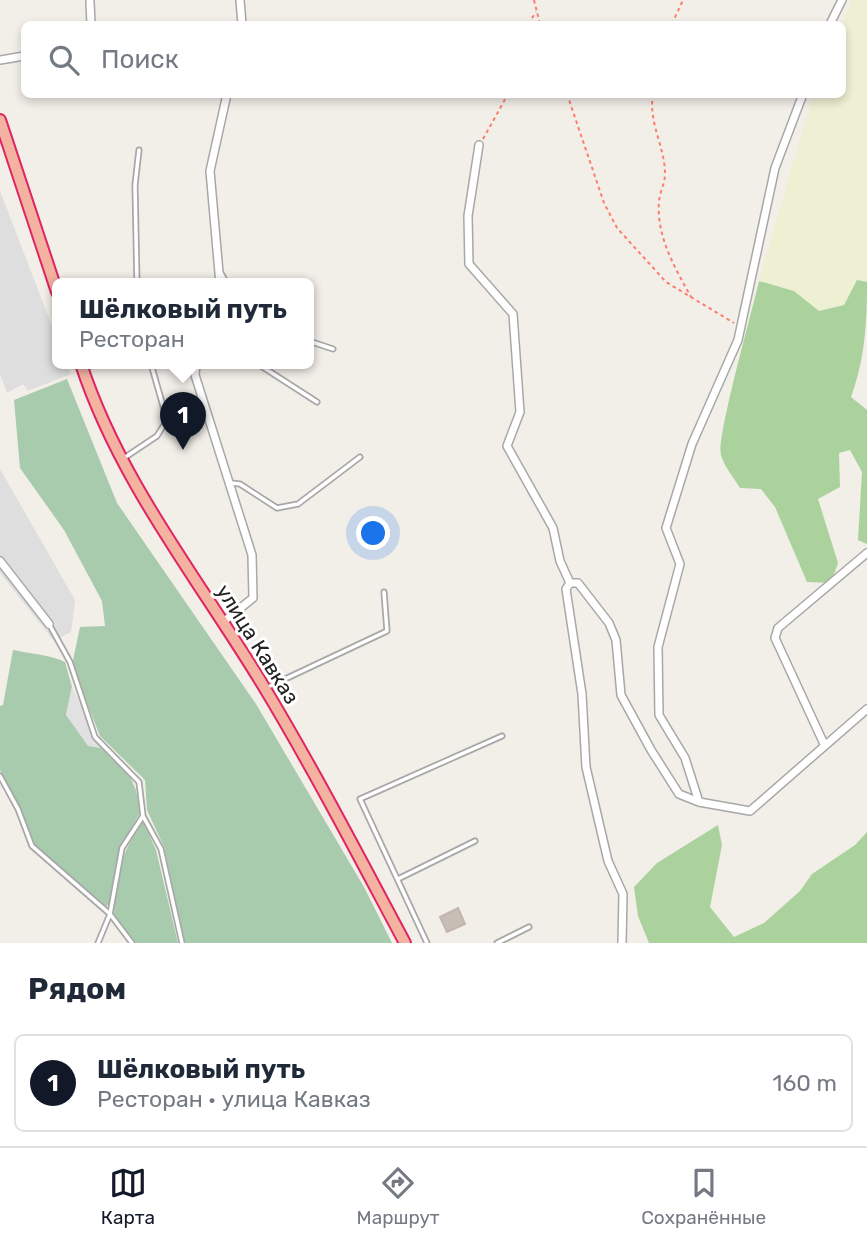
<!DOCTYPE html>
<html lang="ru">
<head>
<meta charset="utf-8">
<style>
	body { margin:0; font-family:Rubik,sans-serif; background:#f2f2f3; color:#1f2937 }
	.you { position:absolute; left:374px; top:534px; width:24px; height:24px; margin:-18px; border:5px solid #fff; border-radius:50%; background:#1a73e8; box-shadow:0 0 0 10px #1a73e833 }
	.badge { display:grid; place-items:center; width:46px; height:46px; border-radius:50%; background:#111827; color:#fff; font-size:23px; font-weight:700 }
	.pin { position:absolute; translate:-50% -58px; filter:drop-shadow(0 2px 4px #0008) }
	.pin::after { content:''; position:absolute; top:37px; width:24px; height:21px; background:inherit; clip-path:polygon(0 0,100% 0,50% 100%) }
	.popup { position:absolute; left:52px; top:278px; width:262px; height:91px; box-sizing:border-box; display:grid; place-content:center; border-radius:10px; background:#fff; filter:drop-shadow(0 2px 5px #0005); font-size:23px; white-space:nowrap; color:#747a83 }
	.popup b { font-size:26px; color:#1f2937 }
	.popup::after { content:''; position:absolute; left:50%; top:100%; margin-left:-14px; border:14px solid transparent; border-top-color:#fff }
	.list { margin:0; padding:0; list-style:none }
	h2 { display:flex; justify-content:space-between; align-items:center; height:91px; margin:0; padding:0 28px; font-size:30px }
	h2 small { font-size:23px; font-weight:400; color:#747a83 }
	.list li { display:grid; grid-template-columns:46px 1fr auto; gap:21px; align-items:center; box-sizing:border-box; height:98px; margin:0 14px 14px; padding:0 14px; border:2px solid #e0e1e3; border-radius:10px }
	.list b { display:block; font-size:26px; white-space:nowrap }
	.list p { margin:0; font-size:23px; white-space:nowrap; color:#747a83 }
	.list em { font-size:23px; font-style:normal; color:#747a83 }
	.icon { flex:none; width:38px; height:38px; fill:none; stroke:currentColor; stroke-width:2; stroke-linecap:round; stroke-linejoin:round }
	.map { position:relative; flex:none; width:867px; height:943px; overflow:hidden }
	.search { position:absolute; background:#fff; box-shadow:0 4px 10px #0003; left:21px; right:21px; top:21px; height:77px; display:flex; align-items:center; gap:18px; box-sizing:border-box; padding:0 24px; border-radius:10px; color:#747a83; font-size:26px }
	.sheet { height:203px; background:#fff }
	nav { display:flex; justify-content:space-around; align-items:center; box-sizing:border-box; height:98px; border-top:2px solid #e0e1e3; background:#fff; font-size:19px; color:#747a83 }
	nav a { display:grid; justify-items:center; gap:4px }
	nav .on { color:#111827 }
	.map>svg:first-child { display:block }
	.residential { fill:#dfdede }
	.farmland { fill:#eef0d3 }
	.forest { fill:#abd29c }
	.cemetery { fill:#a8cbae }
	.parking { fill:#e1e1e1 }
	.building { fill:#c7beb7; stroke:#c4b5aa; stroke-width:2 }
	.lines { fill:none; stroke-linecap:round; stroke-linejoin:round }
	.service-casing { stroke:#a8a8a8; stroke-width:7 }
	.minor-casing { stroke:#a8a8a8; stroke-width:10 }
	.trunk-casing { stroke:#e02564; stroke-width:14 }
	.path { stroke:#fd7d6e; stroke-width:2; stroke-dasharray:3.5 3.5; stroke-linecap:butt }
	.service { stroke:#fff; stroke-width:3.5 }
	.minor { stroke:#fff; stroke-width:7 }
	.trunk { stroke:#f4b2a0; stroke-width:10 }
	.labels { text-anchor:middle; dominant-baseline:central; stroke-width:6; stroke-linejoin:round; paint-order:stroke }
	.street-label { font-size:21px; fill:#212121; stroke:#fff }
</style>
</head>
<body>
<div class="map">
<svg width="867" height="943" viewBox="0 0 867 943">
	<rect width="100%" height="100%" fill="#f2eee8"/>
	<path class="residential" d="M0,191L57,339V364H67L71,374L28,391L23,384L7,393L0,374Z
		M0,469L75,600L71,632L54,641L0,573Z"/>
	<path class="farmland" d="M852,0H867V282L857,280L845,305L819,311L794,291L759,281L813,95L842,94V24Z"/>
	<path class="forest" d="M857,280L867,282C867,323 865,359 851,397L867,410V544L858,540L862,472L850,450L839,453L840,487L818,499L838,563L831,583L807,582L775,507L761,489L740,488C734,478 724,466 721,455C716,439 753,308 759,281L794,291L819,311L844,305Z
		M718,825L722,845L710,907L734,937L764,923L800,891L812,874L855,845L867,832V943H649L638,916L634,887L657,863Z"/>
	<path class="cemetery" d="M67,379L117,503L256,704L364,887L392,943H185L164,847L147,810L145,780L100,736L72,665L80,627L105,626L102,601L64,530L20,468L14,400Z
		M13,650C31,654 47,654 65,662L72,687L66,715L91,745L101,748L130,777L136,790L140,813L120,847L109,904L106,906L32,843L20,808L0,770V706L3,705Z
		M143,821L156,850L178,943H134L114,915C117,872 119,857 143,821Z"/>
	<path class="parking" d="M72,687L101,748L88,746L66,715Z"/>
	<path class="building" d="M458,908L465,924L447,932L440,917Z"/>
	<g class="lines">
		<g class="service-casing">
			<path id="service" d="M221,273L227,284
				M137,284L135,185L139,150
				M309,341L333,349
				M258,364L317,402
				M124,458L157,436L167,420L151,364
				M231,483L240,484L277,508L298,504L360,457
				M49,624L70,662L95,737L139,782L143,816L161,849L182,943
				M266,688L387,631L384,592
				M0,776L18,809L32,846L110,914L132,943
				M398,879L475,841
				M98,943L110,914L122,848L143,816
				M427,943L360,799L502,736
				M497,943L529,927"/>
		</g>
		<g class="minor-casing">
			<path id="minor" d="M240,0L242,24
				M90,2L91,24
				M830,24L842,0
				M0,60L24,56
				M479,145L468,216L469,264L513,314L520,412L507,446L553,528L560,561L570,583
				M220,284L210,171L227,94
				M196,364L195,375L252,555L253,598L223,622
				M0,561L49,624
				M824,744L775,638L778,628L867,553
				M699,802L750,811L867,709
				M622,943L623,894L608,861L586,767L582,694L566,589L570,583H578L609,623L616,640L621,695L651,750L679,794L699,802L685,758L659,715L658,647L680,564L666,528L692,444L738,340L775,168L803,94"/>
		</g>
		<g class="trunk-casing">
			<path id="trunk" d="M0,120L57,292
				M81,364C120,483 200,581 264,687C314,770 359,857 405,943"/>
		</g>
		<path class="path" d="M534,0L540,24
			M528,24L536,12
			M672,24L683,0
			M567,94L604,203L617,228L666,282L734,323
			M653,94C648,122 665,147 665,174C665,183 660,192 659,201C656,236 675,268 691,297
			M483,139L508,94"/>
		<use href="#service" class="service"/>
		<use href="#minor" class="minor"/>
		<use href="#trunk" class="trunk"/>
	</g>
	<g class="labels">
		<g class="street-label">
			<text transform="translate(258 644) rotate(58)">улица Кавказ</text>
		</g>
	</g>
</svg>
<div class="you"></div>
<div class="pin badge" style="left:183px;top:450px">1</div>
<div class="popup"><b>Шёлковый путь</b>Ресторан</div>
<div class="search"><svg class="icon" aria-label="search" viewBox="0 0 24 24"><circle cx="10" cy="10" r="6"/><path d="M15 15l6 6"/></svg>Поиск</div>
</div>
<section class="sheet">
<h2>Рядом<small></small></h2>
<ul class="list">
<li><span class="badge">1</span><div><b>Шёлковый путь</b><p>Ресторан · улица Кавказ</p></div><em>160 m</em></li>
</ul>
</section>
<nav>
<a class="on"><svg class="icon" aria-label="map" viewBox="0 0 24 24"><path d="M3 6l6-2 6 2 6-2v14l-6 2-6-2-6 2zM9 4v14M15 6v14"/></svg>Карта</a>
<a><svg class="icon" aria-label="directions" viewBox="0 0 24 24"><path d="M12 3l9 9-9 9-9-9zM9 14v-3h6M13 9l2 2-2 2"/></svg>Маршрут</a>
<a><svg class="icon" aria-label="saved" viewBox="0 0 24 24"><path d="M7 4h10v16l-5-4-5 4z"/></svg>Сохранённые</a>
</nav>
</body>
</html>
